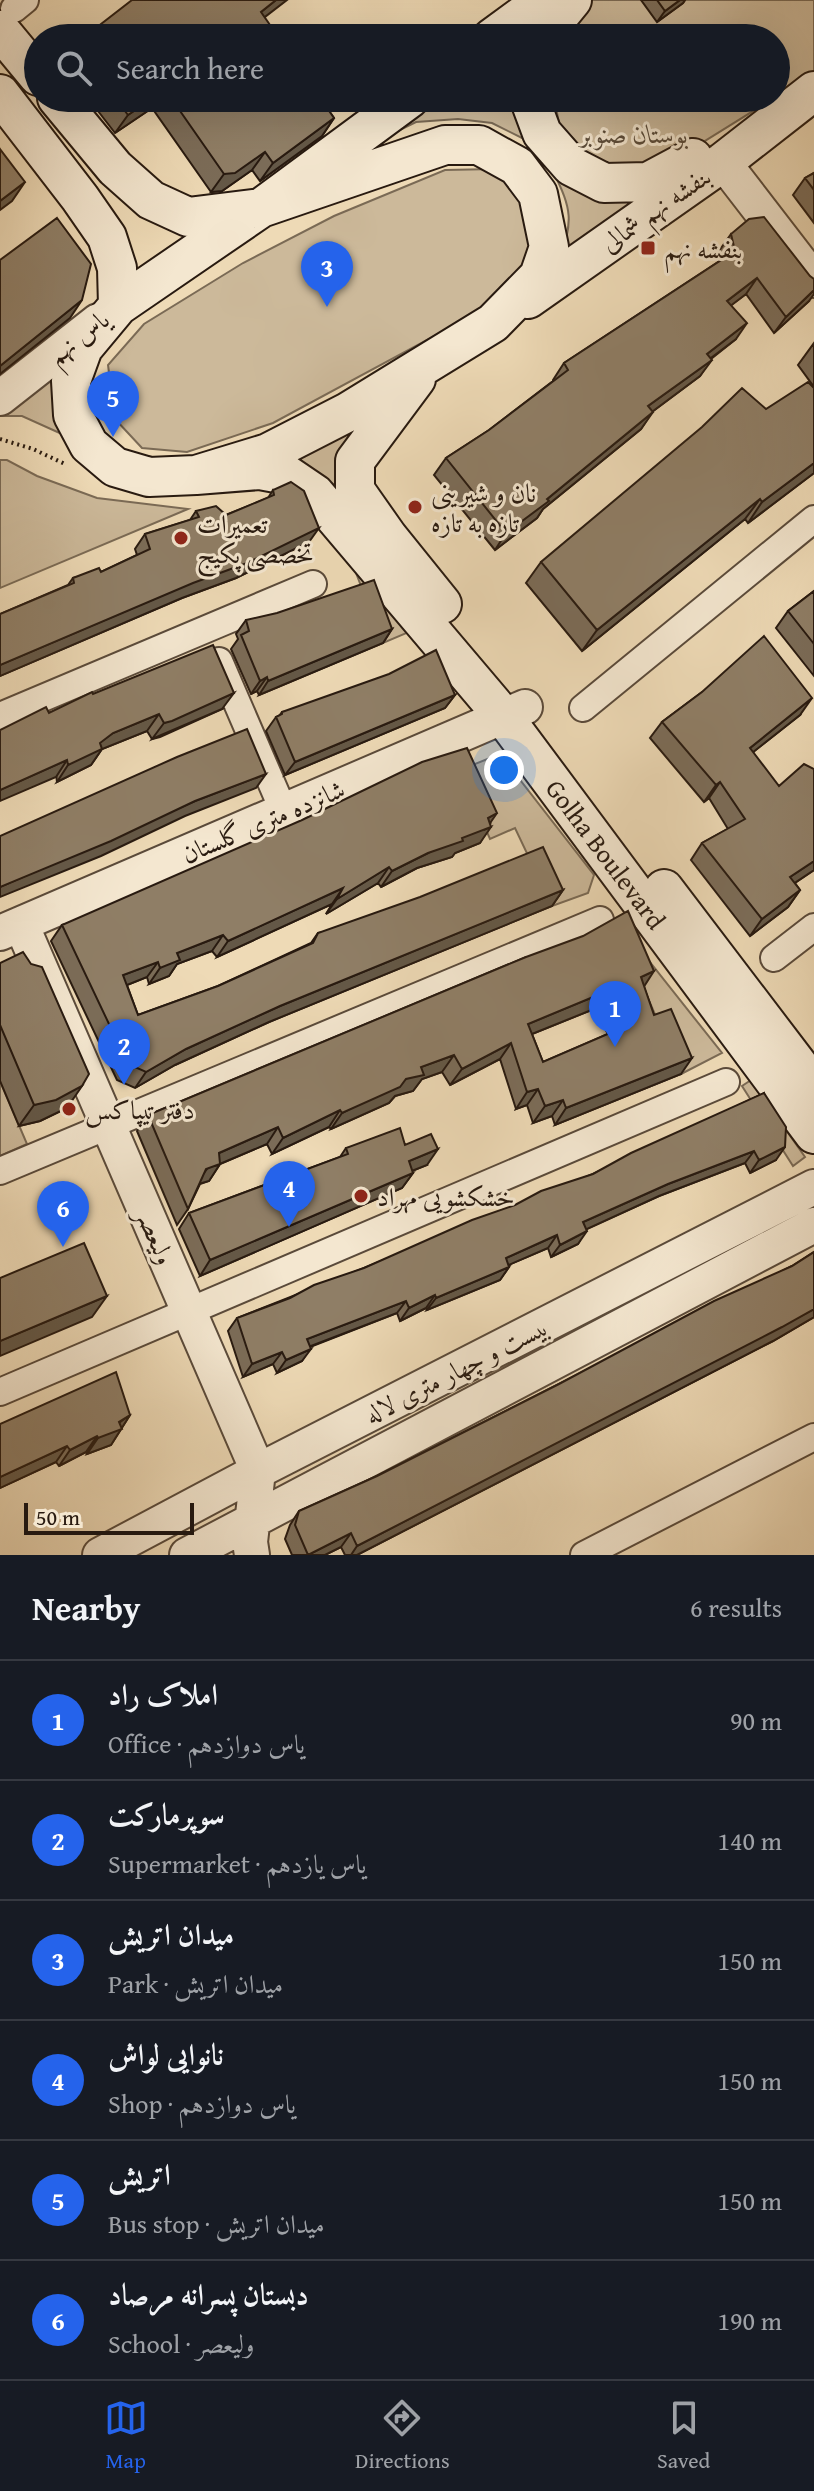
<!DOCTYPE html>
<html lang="en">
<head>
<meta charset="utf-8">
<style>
	body { margin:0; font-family:"Gentium Book Plus",Amiri,serif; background:#242831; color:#f1f3f6 }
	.scale { position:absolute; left:24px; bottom:20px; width:170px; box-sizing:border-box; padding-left:8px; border:4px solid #281a10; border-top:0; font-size:22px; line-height:28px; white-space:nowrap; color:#281a10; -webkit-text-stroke:6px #f4e7d0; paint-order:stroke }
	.you { position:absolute; left:504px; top:770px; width:28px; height:28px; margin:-20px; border:6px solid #fff; border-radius:50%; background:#1a73e8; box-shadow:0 0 0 12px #1a73e833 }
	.badge { display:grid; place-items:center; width:52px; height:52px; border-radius:50%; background:#2563eb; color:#fff; font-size:26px; font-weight:700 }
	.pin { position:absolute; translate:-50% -66px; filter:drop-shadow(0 2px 4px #0008) }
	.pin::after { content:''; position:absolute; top:42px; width:28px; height:24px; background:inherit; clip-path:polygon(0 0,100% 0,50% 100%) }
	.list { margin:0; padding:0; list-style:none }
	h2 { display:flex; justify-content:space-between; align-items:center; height:104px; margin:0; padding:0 32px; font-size:34px }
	h2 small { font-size:26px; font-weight:400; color:#9ea1a6 }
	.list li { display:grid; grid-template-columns:52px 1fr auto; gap:24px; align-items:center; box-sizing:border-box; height:120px; padding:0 32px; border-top:2px solid #363941 }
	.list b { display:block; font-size:30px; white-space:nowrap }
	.list p { margin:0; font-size:26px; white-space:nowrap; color:#9ea1a6 }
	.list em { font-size:26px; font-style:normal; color:#9ea1a6 }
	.icon { flex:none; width:44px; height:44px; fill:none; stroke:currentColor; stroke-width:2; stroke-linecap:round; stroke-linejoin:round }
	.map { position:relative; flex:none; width:814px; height:1555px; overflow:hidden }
	.search { position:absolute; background:#171b24; box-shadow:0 8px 32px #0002; left:24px; right:24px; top:24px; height:88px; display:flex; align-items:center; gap:20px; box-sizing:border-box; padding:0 28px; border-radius:44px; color:#9ea1a6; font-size:30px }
	.sheet { height:824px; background:#171b24 }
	nav { display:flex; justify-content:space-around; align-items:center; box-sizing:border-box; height:112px; border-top:2px solid #363941; background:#171b24; font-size:22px; color:#9ea1a6 }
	nav a { display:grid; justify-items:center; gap:4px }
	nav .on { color:#2563eb }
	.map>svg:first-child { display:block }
	.green { fill:#ccb99a; stroke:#7a6a55; stroke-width:2 }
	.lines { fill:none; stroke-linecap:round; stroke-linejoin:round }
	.minor-casing { stroke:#5a4a3a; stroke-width:30 }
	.tertiary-casing { stroke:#5a4a3a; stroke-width:38 }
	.secondary-casing { stroke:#281a10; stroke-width:42 }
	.path { stroke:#281a10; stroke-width:4; stroke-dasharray:2 4; stroke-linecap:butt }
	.minor { stroke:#f4e7d0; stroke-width:26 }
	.tertiary { stroke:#f4e7d0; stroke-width:34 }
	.secondary { stroke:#f4e7d0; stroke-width:38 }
	.wall { fill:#7b6c58; stroke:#281a10; stroke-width:2; fill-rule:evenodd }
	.shaded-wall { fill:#645847; stroke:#281a10; stroke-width:2 }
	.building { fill:#8f7e66; stroke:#281a10; stroke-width:2; fill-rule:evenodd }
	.poi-dot { fill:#8f2418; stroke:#f4e7d0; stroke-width:3 }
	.labels { text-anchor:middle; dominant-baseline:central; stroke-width:6; stroke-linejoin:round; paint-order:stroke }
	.park-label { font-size:26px; font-style:italic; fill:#594a39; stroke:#f4e7d0 }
	.street-label { font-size:26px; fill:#281a10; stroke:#f4e7d0 }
	.poi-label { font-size:26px; fill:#281a10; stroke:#f4e7d0; text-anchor:start }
</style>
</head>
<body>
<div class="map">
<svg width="814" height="1555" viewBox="0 0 814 1555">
	<rect width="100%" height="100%" fill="#eedab6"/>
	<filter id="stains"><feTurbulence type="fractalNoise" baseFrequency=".0025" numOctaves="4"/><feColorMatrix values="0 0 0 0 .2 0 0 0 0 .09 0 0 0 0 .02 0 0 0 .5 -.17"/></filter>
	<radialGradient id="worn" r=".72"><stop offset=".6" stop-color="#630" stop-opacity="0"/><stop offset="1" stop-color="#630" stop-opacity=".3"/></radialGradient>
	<path class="green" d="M584,0H814V71L776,96V38H560Z
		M433,98H514L526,140L492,123L458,119L416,122L369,145Z
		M554,98H774L687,152L636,171L594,162L559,123Z
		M495,169L532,212L528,257L511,290L442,332L273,423L187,452L142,448L115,419L108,365L144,324L243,263L334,216L445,170Z
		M553,171L656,190L558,262C574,221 572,210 553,171Z
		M63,365L73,439L22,416H0Z
		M359,418L344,444L341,489L310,469L280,460Z
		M0,460H7L37,476L97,498L188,509L0,588Z
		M356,573L409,632L383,643Z
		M500,754L594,875L588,893L552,906L515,828L490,839L460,770Z
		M617,927L634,942L722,1053L681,1074Z
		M751,1080L805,1157L793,1166L742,1086Z
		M0,1081L27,1144L0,1156Z"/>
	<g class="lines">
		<g class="minor-casing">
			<path id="minor" d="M14,9L25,0
				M219,661L284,812
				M583,708L814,519
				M0,716L313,584
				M774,958L814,927
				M0,1171L600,920
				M0,1392L726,1082
				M584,1555L814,1437"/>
		</g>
		<g class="tertiary-casing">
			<path id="tertiary" d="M723,162L814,280
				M0,398L98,321
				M21,924L258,1471L250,1542L252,1555
				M0,933L525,707
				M100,1555L258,1471L814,1187
				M187,1555L814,1225"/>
		</g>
		<g class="secondary-casing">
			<path id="secondary" d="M0,30L38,76
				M492,38L544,0
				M541,38L572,0
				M0,94L80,198L107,237L117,268L118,306
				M57,98L115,168L151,200L188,217L261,208L410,98
				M529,98L542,133L571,166L604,183L648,182L693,158
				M528,299L723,162L814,91
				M416,379L355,461V490L388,537L442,604
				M196,475L268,453L348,412L493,323L539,276L549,247L538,194L517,166L479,145H445L261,208L118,306L83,348L71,381L73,415L89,445L115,467L149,477L196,475L260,470L287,475L315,494L503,716L814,1134
				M664,889L814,1086"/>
		</g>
		<path class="path" d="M0,439L33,449L65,464"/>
		<use href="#minor" class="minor"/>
		<use href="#tertiary" class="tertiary"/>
		<use href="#secondary" class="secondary"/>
	</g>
	<path class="wall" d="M641,0H685L683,3L657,22Z
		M88,98H320L334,118L322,136L260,181L252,170L222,191L211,192L152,108L115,133Z
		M814,173V223L793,195L805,178Z
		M731,234L809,301L774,333L746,294L731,305L736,339L711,359L700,376L652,412L641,429L543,509L537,518L495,550L434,475L446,458L489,430L553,381V380L564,363L721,260L719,251Z
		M814,343V387L798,365Z
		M814,473L748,523L745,519L582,651L526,583L541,562Z
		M273,490L309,542L236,578L182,598L0,676V614L68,585L73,578L101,572L137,555L135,549L145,534L190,520L196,511L226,515L268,498Z
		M814,591V676L776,628L788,611Z
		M246,620L392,629L383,643L259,695L257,691L251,694L231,649L238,639L236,634Z
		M702,692L800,715L753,752L814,870L795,883L800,890L788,907L750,936L691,860L702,843L728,829L709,798L704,802L650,738L662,722Z
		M93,694L222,709L160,737L152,739L147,731L102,749L91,765L57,782L49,713Z
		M455,695L445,708L285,775L266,731L276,717L279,716L282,712Z
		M490,824L480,843L455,853L452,857L417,868L381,887L378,883L326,914L332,904L217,957L212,951L177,964L169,976L149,984L147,977L127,985L138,1015L218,986L311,943L318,933L563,890L552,906L269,1022L175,1065L135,1088L117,1080L51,941L62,925Z
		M526,957L644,987L654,1015L681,1074L555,1125L552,1116L533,1123L527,1105L516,1109L500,1059L450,1085L442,1072L422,1079L413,1091L395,1096L389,1103L331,1129L329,1127L272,1154L267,1144L220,1164L209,1181L200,1184L188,1209L177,1225L137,1131L148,1115ZM594,1009L608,1034L543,1062L532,1034Z
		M0,963L67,1108L40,1121L19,1126L0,1081Z
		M764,1093L776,1160L750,1173L745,1163L659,1196L586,1229L578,1244L551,1257L548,1248L508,1265L509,1267L500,1280L427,1310L426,1308L400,1321L397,1313L310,1347L302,1361L277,1373L273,1364L243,1377L228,1331L237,1318L364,1268L593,1174Z
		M405,1145L427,1165L412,1171L413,1173L402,1188L200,1276L179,1229L189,1213L340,1157L346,1148Z
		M814,1252V1317L773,1341L357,1555H345L341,1547L325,1555H292L285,1539L290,1525L299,1511L377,1476L792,1266Z
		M130,1415L111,1445L87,1454L86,1452L59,1466L56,1462L0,1488V1424Z"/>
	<path class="shaded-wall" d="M276,0H287L248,30L261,12Z
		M680,0H685L683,3L657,22L665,11Z
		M153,98H159L152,108L115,133L128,115Z
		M334,118L322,136L260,181L273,163Z
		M265,152L252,170L222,191L211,192L224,174Z
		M25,182L12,201L0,210V201Z
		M757,278L746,294L716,317L727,301Z
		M814,290V294L809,301L774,333L786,317Z
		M82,300L70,318L0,374V366Z
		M747,323L736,339L695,370L707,354Z
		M712,360L700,376L637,423L648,406Z
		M653,412L641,429L543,509L537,518L495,550L506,533Z
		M814,463V473L748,523L762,502Z
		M760,499L745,519L582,651L597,630Z
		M319,528L309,542L236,578L182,598L0,676V665Z
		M392,629L383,643L259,695L268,681Z
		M267,677L257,691L251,694L260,681Z
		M234,693L222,709L152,739L164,723Z
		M455,695L445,708L285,775L295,762Z
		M812,698L800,715L738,764L750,748Z
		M159,714L147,731L102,749L91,765L57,782L68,765L113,733Z
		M67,760L56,777L0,801V790Z
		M266,774L256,788L185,816L101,856L0,897V887L195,801Z
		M720,782L709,798L704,802L716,785Z
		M497,813L486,829L491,827L480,843L455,853L452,857L417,868L381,887L392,871L428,853Z
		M814,861V870L778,894L790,877Z
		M389,867L378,883L326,914L337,899Z
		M343,888L332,904L217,957L228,941Z
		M563,890L552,906L269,1022L175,1065L135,1088L146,1072L186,1049L280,1006Z
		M800,890L788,907L750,936L762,919Z
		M223,935L212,951L177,964L169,976L149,984L160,968L177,953Z
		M158,962L147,977L112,991L123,975Z
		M654,971L643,988L641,977Z
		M605,992L594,1009L517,1040L528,1024Z
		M511,1043L500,1059L450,1085L462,1069Z
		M454,1055L442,1072L422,1079L413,1091L395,1096L389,1103L331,1129L342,1113L406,1079L421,1067Z
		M692,1058L681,1074L555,1125L566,1108Z
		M82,1086L67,1108L40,1121L19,1126L34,1105Z
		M538,1089L527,1105L516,1109L527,1092Z
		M563,1100L552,1116L533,1123L545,1106Z
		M340,1110L329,1127L272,1154L283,1138Z
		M278,1127L267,1144L215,1166L220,1164L209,1181L195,1185L219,1153Z
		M785,1147L776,1160L750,1173L759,1160Z
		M438,1149L427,1165L399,1176L409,1161Z
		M754,1151L745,1163L659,1196L574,1235L583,1222L668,1184Z
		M413,1173L402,1188L200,1276L210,1260Z
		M587,1231L578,1244L551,1257L560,1245Z
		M557,1235L548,1248L497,1270L506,1258Z
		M509,1267L500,1280L427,1310L436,1298Z
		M435,1295L426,1308L400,1321L409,1308Z
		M107,1296L92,1317L0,1356V1341Z
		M406,1301L397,1313L298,1351L307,1339Z
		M814,1309V1317L773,1341L357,1555H351L357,1546Z
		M311,1349L302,1361L277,1373L286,1360Z
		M282,1352L273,1364L243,1377L252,1364Z
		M130,1415L111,1445L87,1454L98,1438Z
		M97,1436L86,1452L59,1466L70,1450Z
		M67,1446L56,1462L0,1488V1477Z
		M351,1533L341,1547L325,1555H308Z"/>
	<path class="building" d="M132,0H276L261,12L279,38H83Z
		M657,0H680L665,11Z
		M115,98H153L128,115Z
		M171,98H320L334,118L273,163L265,152L235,173L224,174Z
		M0,149L25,182L0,201Z
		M814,173V190L805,178Z
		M764,217L810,276L814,279V290L786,317L757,278L727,301L747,323L707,354L712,360L648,406L653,412L547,499L549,501L506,533L446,458L489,430L568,370L564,363L735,251L731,234L749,219Z
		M57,218L91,264L82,300L0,366V260Z
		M808,382L814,388V463L762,502L760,499L597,630L541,562L702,427L742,388L766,409Z
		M291,482L304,491L319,528L247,563L193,583L0,665V614L74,583L73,578L99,568L101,572L150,549L145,534L199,517L196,511L216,506L226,515L274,495L273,490Z
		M374,580L392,629L268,681L267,677L260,681L241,635L249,631L246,620L277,613Z
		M814,591V644L788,611Z
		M764,636L812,698L750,748L779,786L804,764L814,769V861L790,877L800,890L762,919L702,843L745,819L720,782L716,785L662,722L702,692Z
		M213,645L234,693L172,721L164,723L159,714L113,733L100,743L102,749L68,765L67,760L0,790V730L46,707L49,713L92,692L93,694Z
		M436,650L455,695L295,762L276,717L282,714V712L389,674Z
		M247,729L266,774L195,801L111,841L0,887V836L177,757Z
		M467,748L497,813L488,818L491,827L462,838L463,841L428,853L392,871L389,867L337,899L343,888L228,941L223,935L177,953L180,960L160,968L158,962L123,975L138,1015L218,986L313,943L318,933L420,897L543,847L563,890L280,1006L186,1049L146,1072L128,1064L62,925L302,820L422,762Z
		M628,911L654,971L641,977L654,1015L671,1009L692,1058L566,1108L563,1100L545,1106L538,1089L527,1092L511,1043L462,1069L454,1055L421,1067L424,1075L406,1079L400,1087L342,1113L340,1110L283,1138L278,1127L219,1153L220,1164L206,1169L188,1209L148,1115L526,957L583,936ZM605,992L624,1027L543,1062L528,1024Z
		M23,952L31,964L42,967L89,1074L82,1086L56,1100L34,1105L0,1025V963Z
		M764,1093L786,1127L785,1147L759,1160L754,1151L668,1184L583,1222L587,1231L560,1245L557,1235L506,1258L509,1267L436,1298L435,1295L409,1308L406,1301L307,1339L311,1349L286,1360L282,1352L252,1364L237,1318L290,1298L314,1285L364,1268L472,1220L515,1205L541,1191L593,1174L631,1153Z
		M400,1128L405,1145L431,1134L438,1149L409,1161L413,1173L210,1260L189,1213L348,1154L346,1148Z
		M84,1243L107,1296L0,1341V1278Z
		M814,1252V1309L782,1327L357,1546L351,1533L308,1555L295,1525L299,1511L377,1476L559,1384L714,1301L792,1266Z
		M116,1372L130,1415L119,1422L122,1429L98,1438L97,1436L70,1450L67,1446L0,1477V1424Z"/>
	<g class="poi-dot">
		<rect x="640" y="240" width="16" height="16" rx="4"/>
		<circle cx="415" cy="507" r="8"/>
		<circle cx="181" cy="538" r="8"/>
		<circle cx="69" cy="1109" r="8"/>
		<circle cx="361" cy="1196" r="8"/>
	</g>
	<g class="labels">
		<g class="park-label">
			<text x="634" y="133">بوستان صنوبر</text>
		</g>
		<g class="street-label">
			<text transform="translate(655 209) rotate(-35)">بنفشه نهم شمالی</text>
			<text transform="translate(78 337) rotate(-38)">یاس نهم</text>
			<text transform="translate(263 821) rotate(-23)">شانزده متری گلستان</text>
			<text transform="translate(606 854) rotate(53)">Golha Boulevard</text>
			<text transform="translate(156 1236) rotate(66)">ولیعصر</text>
			<text transform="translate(456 1370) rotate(-27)">بیست و چهار متری لاله</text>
		</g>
		<g class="poi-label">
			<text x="664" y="248">بنفشه نهم</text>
			<text x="431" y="492">نان و شیرینی<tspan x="431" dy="30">تازه به تازه</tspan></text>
			<text x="197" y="523">تعمیرات<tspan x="197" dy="30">تخصصی پکیج</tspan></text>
			<text x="85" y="1109">دفتر تیپاکس</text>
			<text x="377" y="1196">خشکشویی مهراد</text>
		</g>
	</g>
	<rect width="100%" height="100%" filter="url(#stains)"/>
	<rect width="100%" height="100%" fill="url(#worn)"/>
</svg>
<div class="scale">50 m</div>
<div class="you"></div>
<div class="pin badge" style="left:615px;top:1047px">1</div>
<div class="pin badge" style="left:124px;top:1085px">2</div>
<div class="pin badge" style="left:327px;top:307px">3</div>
<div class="pin badge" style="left:289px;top:1227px">4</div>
<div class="pin badge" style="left:113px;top:437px">5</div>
<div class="pin badge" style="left:63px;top:1247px">6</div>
<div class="search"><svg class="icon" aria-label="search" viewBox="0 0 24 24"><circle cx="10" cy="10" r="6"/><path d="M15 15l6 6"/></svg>Search here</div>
</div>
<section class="sheet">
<h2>Nearby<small>6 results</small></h2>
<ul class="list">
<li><span class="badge">1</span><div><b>املاک راد</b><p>Office · یاس دوازدهم</p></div><em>90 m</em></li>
<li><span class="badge">2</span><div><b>سوپرمارکت</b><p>Supermarket · یاس یازدهم</p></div><em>140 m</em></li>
<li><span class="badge">3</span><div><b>میدان اتریش</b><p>Park · میدان اتریش</p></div><em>150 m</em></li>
<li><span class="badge">4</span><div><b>نانوایی لواش</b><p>Shop · یاس دوازدهم</p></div><em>150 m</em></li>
<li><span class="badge">5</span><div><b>اتریش</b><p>Bus stop · میدان اتریش</p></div><em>150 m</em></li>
<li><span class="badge">6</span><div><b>دبستان پسرانه مرصاد</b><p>School · ولیعصر</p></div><em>190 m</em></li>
</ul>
</section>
<nav>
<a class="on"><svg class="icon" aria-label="map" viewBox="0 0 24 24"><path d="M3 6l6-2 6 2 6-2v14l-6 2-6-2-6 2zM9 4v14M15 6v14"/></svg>Map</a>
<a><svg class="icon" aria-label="directions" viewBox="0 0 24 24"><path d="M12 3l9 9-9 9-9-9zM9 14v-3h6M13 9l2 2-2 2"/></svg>Directions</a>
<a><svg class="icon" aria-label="saved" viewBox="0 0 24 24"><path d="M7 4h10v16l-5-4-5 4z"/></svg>Saved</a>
</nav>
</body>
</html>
